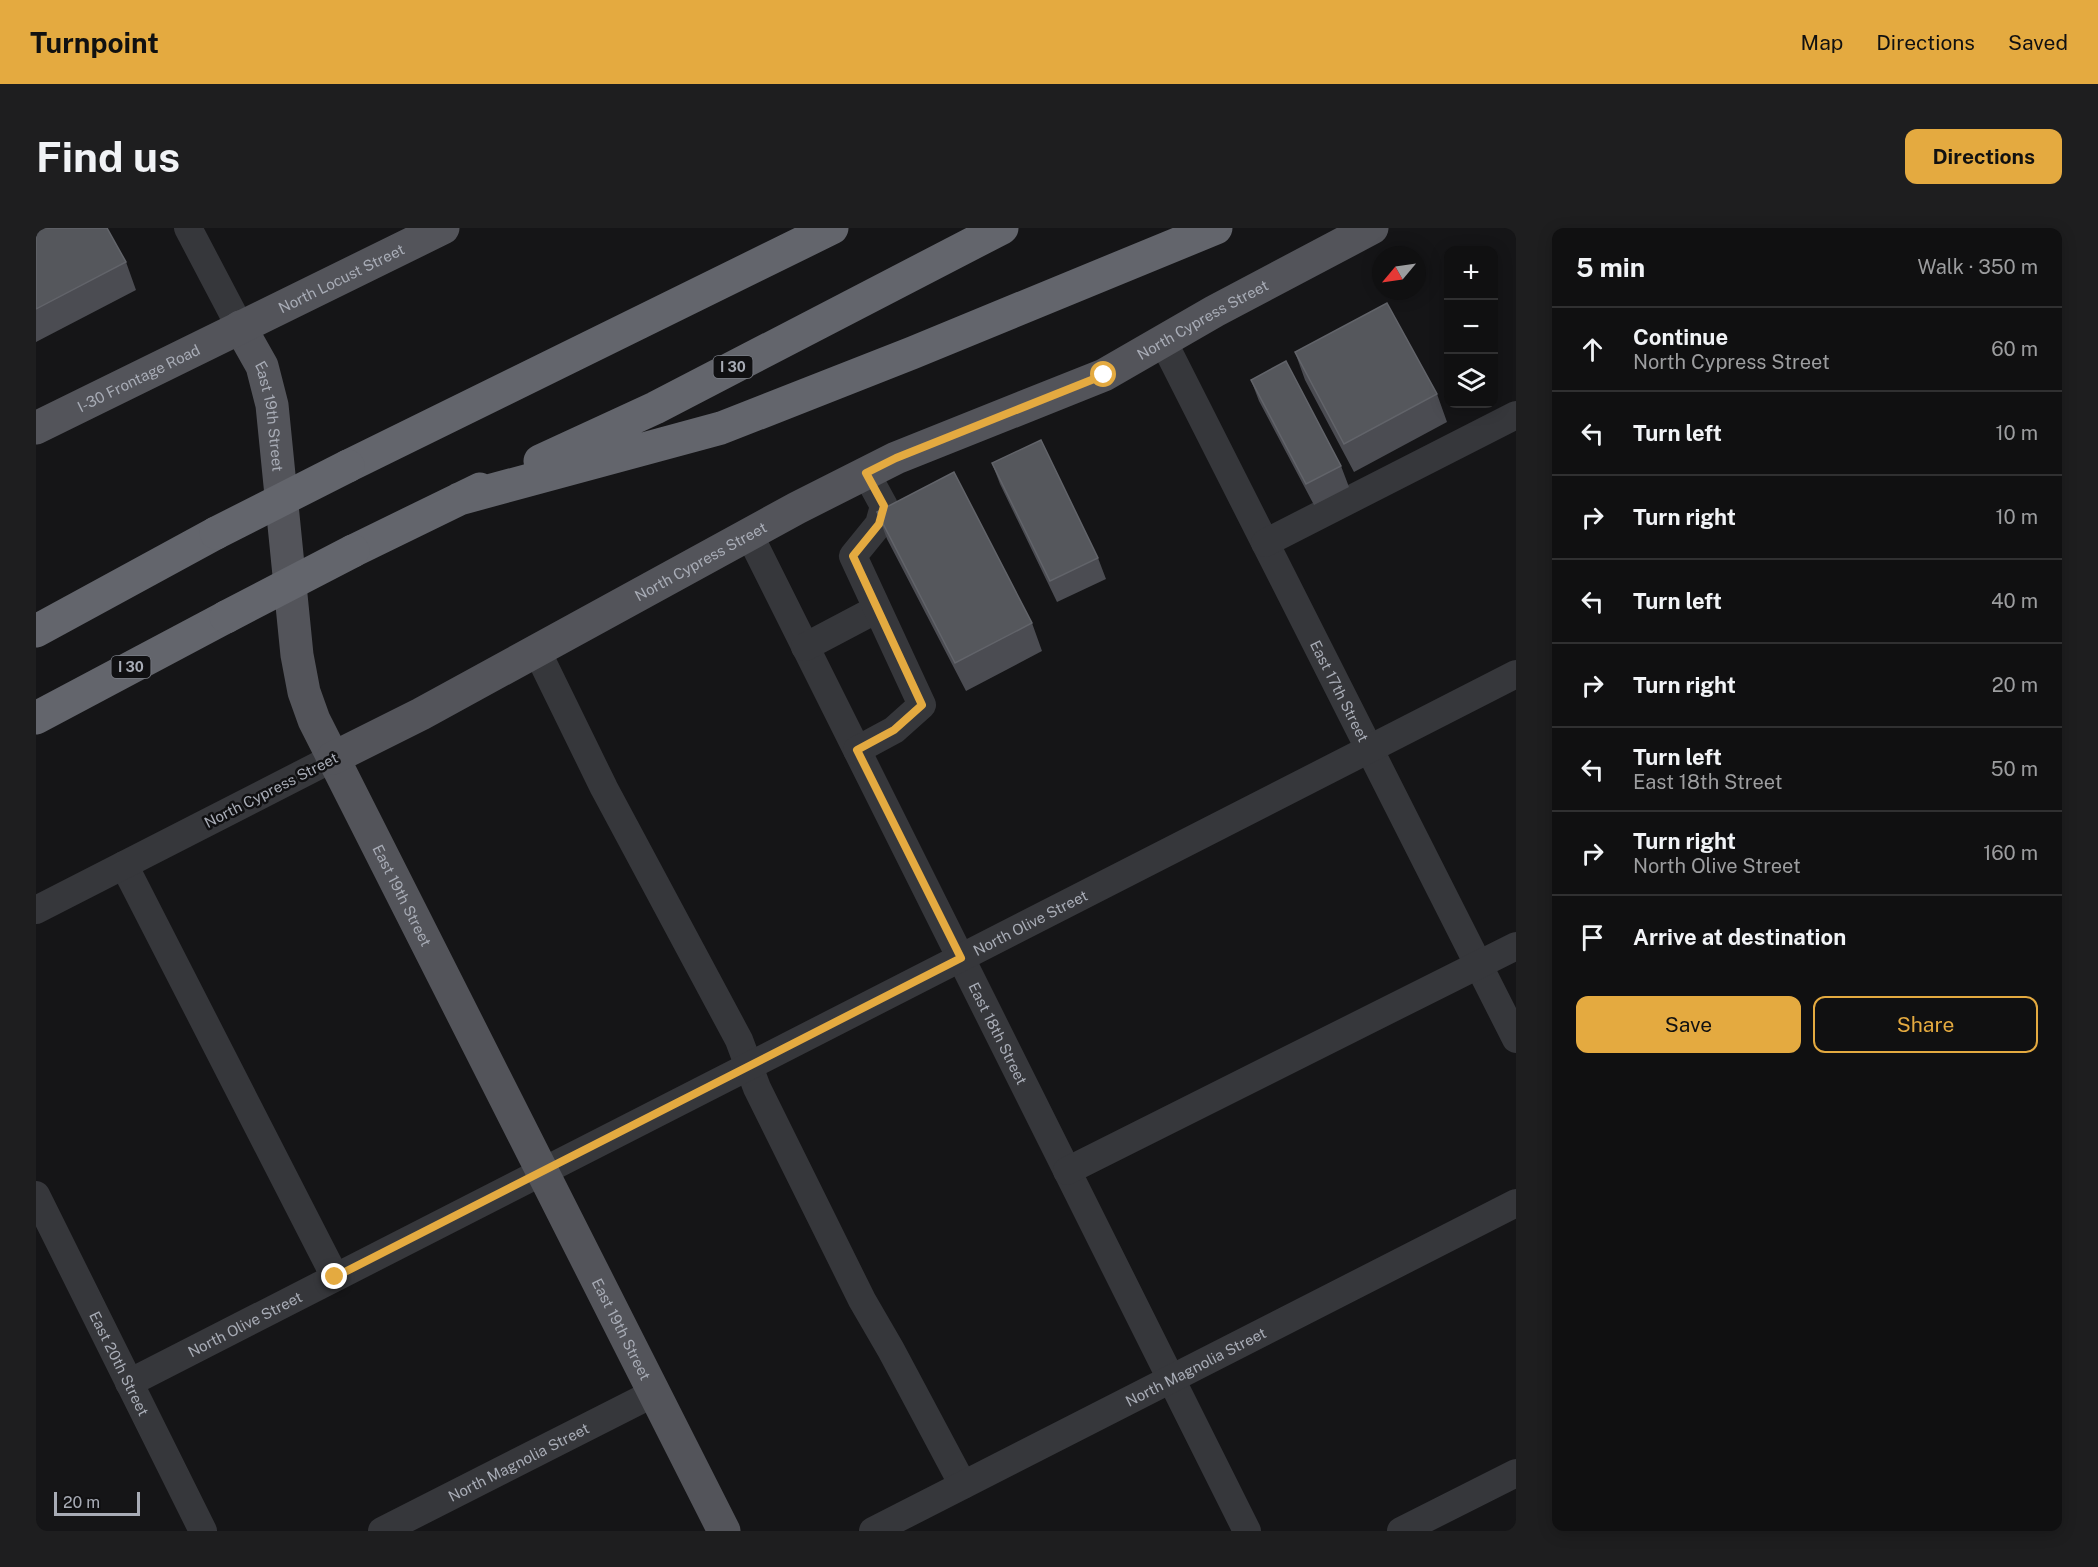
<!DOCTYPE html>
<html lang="en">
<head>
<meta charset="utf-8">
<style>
	body { margin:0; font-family:"Public Sans",sans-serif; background:#1e1e1f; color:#f1f3f6 }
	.controls { position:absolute; right:18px; top:18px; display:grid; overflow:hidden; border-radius:12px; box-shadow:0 3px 15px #0003 }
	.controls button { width:54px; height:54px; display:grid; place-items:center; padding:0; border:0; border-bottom:2px solid #303031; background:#101011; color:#f1f3f6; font:30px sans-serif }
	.compass { position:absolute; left:1336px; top:18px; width:54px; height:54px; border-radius:50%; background:#101011; box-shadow:0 3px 15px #0003; rotate:241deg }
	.scale { position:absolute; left:18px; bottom:15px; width:86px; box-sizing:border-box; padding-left:6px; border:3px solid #a8acb6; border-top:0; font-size:16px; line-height:21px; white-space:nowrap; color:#a8acb6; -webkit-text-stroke:4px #101012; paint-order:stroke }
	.stop { position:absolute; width:18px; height:18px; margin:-14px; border:4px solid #e4aa40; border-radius:50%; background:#fff }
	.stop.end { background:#e4aa40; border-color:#fff; box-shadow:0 2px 6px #0008 }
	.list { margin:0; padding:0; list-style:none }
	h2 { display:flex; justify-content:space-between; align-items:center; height:78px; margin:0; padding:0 24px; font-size:26px }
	h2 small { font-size:20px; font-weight:400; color:#9c9d9f }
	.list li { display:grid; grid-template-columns:39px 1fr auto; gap:18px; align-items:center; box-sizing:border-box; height:84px; padding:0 24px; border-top:2px solid #303031 }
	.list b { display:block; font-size:22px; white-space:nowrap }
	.list p { margin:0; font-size:20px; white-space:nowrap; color:#9c9d9f }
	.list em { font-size:20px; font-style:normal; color:#9c9d9f }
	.actions { display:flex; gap:12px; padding:18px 24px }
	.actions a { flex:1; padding:14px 0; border:2px solid #e4aa40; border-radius:12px; text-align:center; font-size:21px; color:#e4aa40 }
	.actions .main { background:#e4aa40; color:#111 }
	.icon { flex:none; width:33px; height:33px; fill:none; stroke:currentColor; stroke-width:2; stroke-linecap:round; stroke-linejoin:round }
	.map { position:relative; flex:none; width:1480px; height:1303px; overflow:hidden; border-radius:12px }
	header { display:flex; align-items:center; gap:36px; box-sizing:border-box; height:84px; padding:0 30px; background:#e4aa40; color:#111 }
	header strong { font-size:28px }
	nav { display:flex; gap:33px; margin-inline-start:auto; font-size:21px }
	.intro { display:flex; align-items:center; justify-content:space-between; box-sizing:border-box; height:144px; padding:0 36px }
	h1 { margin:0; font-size:42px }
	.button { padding:15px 27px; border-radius:12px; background:#e4aa40; color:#111; font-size:21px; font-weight:700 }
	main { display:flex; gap:36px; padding:0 36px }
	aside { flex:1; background:#101011; border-radius:12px; box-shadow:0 3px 15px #0003 }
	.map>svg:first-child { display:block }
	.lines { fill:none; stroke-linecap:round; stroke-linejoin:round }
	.minor { stroke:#36373b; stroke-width:28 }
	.major { stroke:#53545a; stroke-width:33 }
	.highway { stroke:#63656c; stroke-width:33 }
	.highway-bridge { stroke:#63656c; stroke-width:33 }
	.wall { fill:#4b4c52 }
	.building { fill:#55575c; stroke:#62646a; stroke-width:1.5 }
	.route { stroke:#e4aa40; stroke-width:8 }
	.labels { text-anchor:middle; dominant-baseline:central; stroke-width:5; stroke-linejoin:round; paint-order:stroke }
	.shield { fill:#101012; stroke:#7a7d85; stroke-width:1.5 }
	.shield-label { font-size:14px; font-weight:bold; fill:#a8acb6 }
	.street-label { font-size:15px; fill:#a8acb6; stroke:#101012 }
</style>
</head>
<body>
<header>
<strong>Turnpoint</strong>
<nav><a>Map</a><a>Directions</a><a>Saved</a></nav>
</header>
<div class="intro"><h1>Find us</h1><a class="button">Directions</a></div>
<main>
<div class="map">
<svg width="1480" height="1303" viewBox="0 0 1480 1303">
	<rect width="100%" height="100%" fill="#151517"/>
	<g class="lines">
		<g class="minor">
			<path d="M152,0L204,99"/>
			<path id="s1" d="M1127,113L1480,811"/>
			<path id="s2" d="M713,306L1211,1303"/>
			<path d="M1229,315L1480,187"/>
			<path d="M769,419L841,381"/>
			<path d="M501,423L568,560L703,812L721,860L826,1072L855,1122L927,1257"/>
			<path d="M821,522L858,502L886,477L817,328L843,296L848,278L830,245"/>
			<path d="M88,637L299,1049"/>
			<path d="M0,682L297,530"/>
			<path d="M1031,943L1480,718"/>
			<path id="s3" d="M0,967L167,1303"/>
			<path id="s4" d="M93,1155L1480,446"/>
			<path id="s5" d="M346,1303L618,1165"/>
			<path id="s6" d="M837,1303L1480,975"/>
			<path d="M1365,1303L1480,1245"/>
		</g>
		<g class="major">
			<path id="s7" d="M204,99L226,138L236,177L261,427L268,464L278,492L688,1303"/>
			<path id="s8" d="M0,200L407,0"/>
			<path id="s9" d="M297,530L385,486L761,280L860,230L1068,147L1179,83L1336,0"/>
		</g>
		<path class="highway" d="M504,233L619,180L966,0
			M312,238L796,0
			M423,271L685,200L876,125L1180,0
			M317,323L444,261
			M0,403L180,305
			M0,490L190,389"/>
		<path class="highway-bridge" d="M180,305L312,238
			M190,389L317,323"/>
	</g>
	<path class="wall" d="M0,0L90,34L100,62L0,114Z
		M1259,124L1401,166L1411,194L1318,244L1269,152Z
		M1215,152L1305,238L1313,259L1278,277L1223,173Z
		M956,235L1062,330L1070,351L1021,374L964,256Z
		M841,284L996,395L1006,423L930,463L851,311Z"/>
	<path class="building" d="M0,0H71L90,34L0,81Z
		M1351,75L1401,166L1308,216L1259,124Z
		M1250,133L1305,238L1270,256L1215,152Z
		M1005,212L1062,330L1014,353L956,235Z
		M918,244L996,395L919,435L841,284Z"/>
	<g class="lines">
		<path class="route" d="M299,1049L925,730L821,522L858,502L886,477L817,328L843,296L848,278L830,245L860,230L1068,147"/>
	</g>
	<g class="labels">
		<g class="shield">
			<rect x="677.5" y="128" width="39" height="22" rx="4.5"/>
			<rect x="75.5" y="428" width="39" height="22" rx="4.5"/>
		</g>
		<g class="shield-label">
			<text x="697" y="139">I 30</text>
			<text x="95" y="439">I 30</text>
		</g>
		<g class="street-label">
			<text stroke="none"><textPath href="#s8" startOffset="340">North Locust Street</textPath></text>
			<text stroke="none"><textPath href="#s9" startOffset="975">North Cypress Street</textPath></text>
			<text stroke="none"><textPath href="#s8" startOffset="114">I-30 Frontage Road</textPath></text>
			<text stroke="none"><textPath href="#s7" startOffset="96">East 19th Street</textPath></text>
			<text stroke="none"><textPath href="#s9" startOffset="417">North Cypress Street</textPath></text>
			<text stroke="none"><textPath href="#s1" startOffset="392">East 17th Street</textPath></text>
			<text transform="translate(235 562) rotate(-27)">North Cypress Street</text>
			<text stroke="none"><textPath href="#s7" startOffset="600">East 19th Street</textPath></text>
			<text stroke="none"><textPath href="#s4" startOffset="1012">North Olive Street</textPath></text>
			<text stroke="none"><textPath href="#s2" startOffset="558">East 18th Street</textPath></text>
			<text stroke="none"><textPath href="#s4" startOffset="130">North Olive Street</textPath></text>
			<text stroke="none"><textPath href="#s7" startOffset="1086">East 19th Street</textPath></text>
			<text stroke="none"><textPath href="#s3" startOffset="188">East 20th Street</textPath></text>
			<text stroke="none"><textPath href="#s6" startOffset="362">North Magnolia Street</textPath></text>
			<text stroke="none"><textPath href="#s5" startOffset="153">North Magnolia Street</textPath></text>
		</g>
	</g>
</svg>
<div class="controls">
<button>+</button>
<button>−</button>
<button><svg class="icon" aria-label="layers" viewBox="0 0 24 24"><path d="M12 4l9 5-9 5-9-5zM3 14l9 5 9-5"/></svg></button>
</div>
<svg class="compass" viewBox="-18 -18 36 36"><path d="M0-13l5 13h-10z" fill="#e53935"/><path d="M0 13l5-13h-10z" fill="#9c9d9f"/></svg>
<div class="scale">20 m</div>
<div class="stop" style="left:1068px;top:147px"></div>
<div class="stop end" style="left:299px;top:1049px"></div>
</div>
<aside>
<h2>5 min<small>Walk · 350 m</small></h2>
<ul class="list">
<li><svg class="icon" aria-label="ahead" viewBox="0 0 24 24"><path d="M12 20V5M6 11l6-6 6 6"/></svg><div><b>Continue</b><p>North Cypress Street</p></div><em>60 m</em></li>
<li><svg class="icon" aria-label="left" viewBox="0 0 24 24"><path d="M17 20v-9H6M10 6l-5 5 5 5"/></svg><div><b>Turn left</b></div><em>10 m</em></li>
<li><svg class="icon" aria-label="right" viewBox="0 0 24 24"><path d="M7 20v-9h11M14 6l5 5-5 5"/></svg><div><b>Turn right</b></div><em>10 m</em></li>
<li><svg class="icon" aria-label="left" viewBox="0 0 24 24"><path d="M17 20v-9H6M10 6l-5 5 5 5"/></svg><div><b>Turn left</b></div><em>40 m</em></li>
<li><svg class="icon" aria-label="right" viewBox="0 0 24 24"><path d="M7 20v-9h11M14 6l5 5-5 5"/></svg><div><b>Turn right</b></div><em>20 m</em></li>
<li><svg class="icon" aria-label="left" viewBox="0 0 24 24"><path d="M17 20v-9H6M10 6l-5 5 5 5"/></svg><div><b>Turn left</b><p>East 18th Street</p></div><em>50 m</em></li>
<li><svg class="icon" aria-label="right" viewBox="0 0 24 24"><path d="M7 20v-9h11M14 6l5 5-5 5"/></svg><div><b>Turn right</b><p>North Olive Street</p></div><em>160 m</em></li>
<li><svg class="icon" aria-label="arrive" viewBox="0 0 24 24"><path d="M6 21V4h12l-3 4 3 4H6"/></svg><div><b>Arrive at destination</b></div></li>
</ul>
<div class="actions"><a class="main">Save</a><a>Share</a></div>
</aside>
</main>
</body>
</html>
